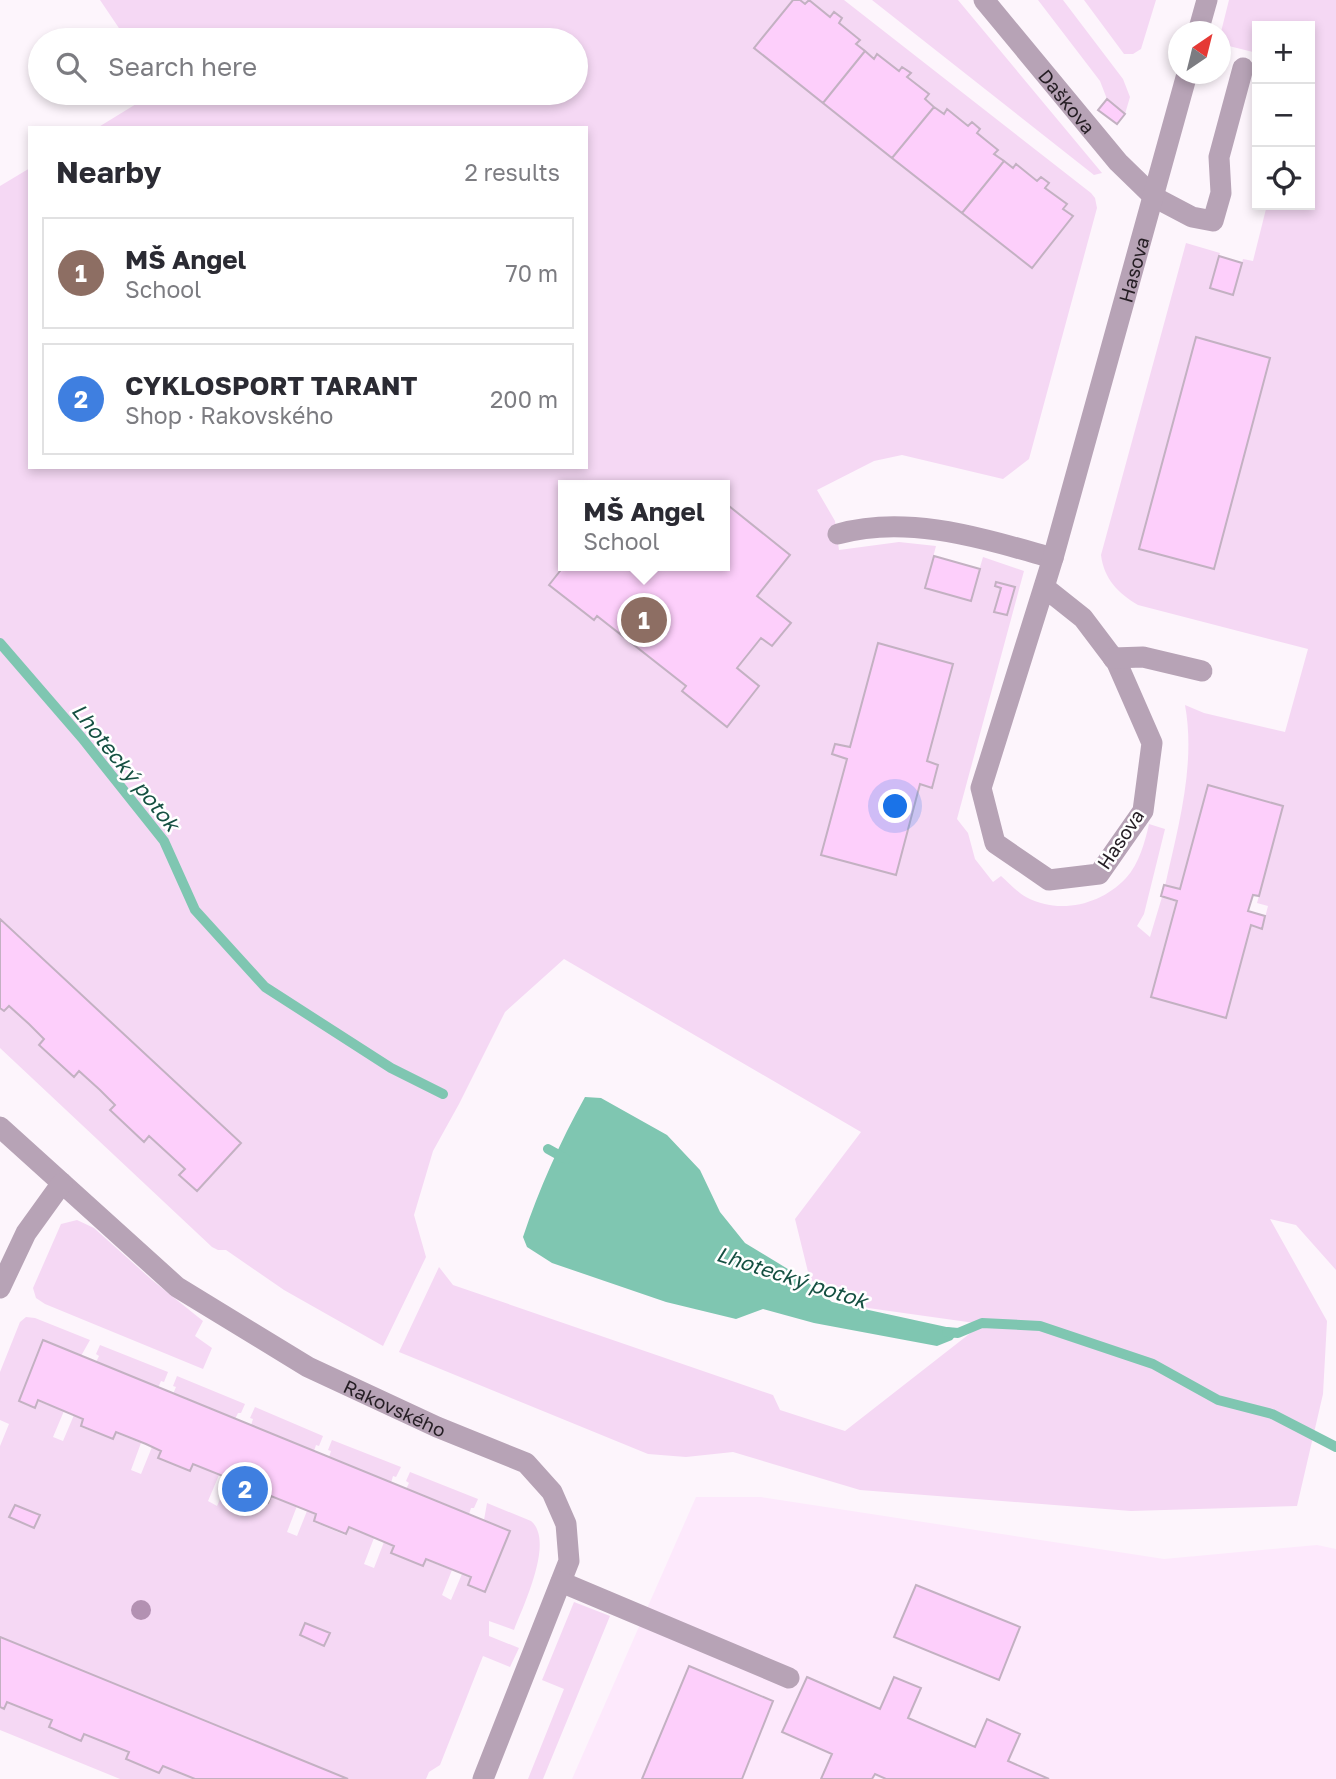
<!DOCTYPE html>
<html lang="en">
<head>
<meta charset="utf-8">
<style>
	body { margin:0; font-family:"Golos Text",sans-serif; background:#f2f2f3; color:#2b2b33 }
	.controls { position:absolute; right:21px; top:21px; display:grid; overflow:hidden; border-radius:0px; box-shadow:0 4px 10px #0003 }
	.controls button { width:63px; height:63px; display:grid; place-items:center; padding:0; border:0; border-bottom:2px solid #e1e1e2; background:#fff; color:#2b2b33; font:35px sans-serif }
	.compass { position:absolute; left:1168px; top:21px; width:63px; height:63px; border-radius:50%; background:#fff; box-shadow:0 4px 10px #0003; rotate:35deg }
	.you { position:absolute; left:896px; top:807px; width:24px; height:24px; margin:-18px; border:5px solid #fff; border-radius:50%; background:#1a73e8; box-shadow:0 0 0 10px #1a73e833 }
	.badge { display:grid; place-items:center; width:46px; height:46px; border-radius:50%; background:#db2777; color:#fff; font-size:23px; font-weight:700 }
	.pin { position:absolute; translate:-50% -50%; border:4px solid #fff; box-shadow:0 2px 7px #0006 }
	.popup { position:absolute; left:558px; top:480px; width:172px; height:91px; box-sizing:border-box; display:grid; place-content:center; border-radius:0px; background:#fff; filter:drop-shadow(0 2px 5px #0005); font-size:23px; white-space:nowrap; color:#7c7c81 }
	.popup b { font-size:26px; color:#2b2b33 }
	.popup::after { content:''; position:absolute; left:50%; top:100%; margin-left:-14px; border:14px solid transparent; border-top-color:#fff }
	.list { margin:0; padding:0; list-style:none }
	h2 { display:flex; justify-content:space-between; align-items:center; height:91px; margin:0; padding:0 28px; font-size:30px }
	h2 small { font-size:23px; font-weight:400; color:#7c7c81 }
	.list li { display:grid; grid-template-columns:46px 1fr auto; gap:21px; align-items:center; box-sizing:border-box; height:112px; margin:0 14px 14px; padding:0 14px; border:2px solid #e1e1e2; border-radius:0px }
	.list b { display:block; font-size:26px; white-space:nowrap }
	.list p { margin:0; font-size:23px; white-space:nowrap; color:#7c7c81 }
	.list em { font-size:23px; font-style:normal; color:#7c7c81 }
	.icon { flex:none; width:38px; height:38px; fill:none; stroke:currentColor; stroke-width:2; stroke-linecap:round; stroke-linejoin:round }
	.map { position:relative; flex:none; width:1336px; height:1779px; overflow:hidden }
	.search { position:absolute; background:#fff; box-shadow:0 4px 10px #0003; left:28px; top:28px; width:560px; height:77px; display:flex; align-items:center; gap:18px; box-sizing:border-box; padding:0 24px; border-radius:38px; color:#7c7c81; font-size:26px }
	.panel { position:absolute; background:#fff; box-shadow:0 4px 10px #0003; left:28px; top:126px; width:560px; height:343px; border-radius:0px }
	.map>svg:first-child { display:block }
	.built { fill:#fde9fc }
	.green { fill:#f5d8f4; fill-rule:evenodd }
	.water { fill:#7fc6b1 }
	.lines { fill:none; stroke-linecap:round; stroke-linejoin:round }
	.stream { stroke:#7fc6b1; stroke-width:10 }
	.building { fill:#fdcffb; stroke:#c3b1c2; stroke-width:2 }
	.minor { stroke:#b7a3b6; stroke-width:21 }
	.tree { fill:#b391b2 }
	.labels { text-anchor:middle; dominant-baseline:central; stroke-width:5; stroke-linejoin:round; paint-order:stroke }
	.street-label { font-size:19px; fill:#251e24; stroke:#fff }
	.water-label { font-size:21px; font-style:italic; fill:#155042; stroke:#fff }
</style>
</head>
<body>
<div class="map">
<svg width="1336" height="1779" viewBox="0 0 1336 1779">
	<rect width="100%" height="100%" fill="#fdf5fc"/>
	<path class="built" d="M696,1497H761L1164,1559L1317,1545L1336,1549V1779H572Z"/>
	<path class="green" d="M100,0H793L755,48L1032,268L1073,217L1063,209L1066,204L1045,188L1048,183L1041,177L1037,181L1017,164L1013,168L994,154L998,150L977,133L980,129L972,122L968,126L948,110L944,114L925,99L907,77L910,73L903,67L899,71L878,54L874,59L856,44L859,40L839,23L834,13L830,17L809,0L805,4L800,0H844L1091,193L1095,198L1097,208L1029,459L1003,479L902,455L874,461L817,490L835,521L839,550L899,542L936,546L925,588L970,601L983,557L1024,571L957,819L968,833L975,859L993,882L1001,876C1009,883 1017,892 1026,897C1059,915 1101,905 1126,878C1139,864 1145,842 1149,824L1165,829L1144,914L1137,926L1150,937L1162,897L1177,902L1151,997L1226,1018L1251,925L1262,929L1268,906L1257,903L1283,806L1209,786L1180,890L1165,886C1178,827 1196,765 1185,705L1204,713L1285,732L1308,649L1138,605C1118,593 1104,579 1101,555L1186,243L1220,253L1210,288L1233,295L1243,259L1253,261L1267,205H1310V26H1257V53L1221,44V32L1229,0H1336V1270L1296,1225L1270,1219L1327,1321L1323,1394L1297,1506L1131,1511L860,1490L733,1452L686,1457L648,1454L399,1352L439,1267L453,1285L773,1395L780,1410L845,1431L982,1324L868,1308L810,1280L795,1219L861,1132L564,959L505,1012L459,1104L433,1151L414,1215L426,1257L383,1346L284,1290L226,1250H218L212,1247L0,1048V1008L4,1011L9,1006L44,1039L40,1045L74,1077L79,1071L115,1105L110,1111L143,1141L149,1136L185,1169L197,1191L241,1143L0,919V186L30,168V467H586V128H97L154,93H576V40H127ZM1196,337L1270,358L1214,569L1139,549ZM702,484L724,485L725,502L790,555L757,596L791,623L772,646L761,638L737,668L682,691L686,686L597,616L593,620L549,585L564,566V485ZM996,582L1015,588L1007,615L994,611L1001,588L995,586ZM878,644L953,664L927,761L938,765L932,787L920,784L896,875L821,855L847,759L832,754L835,745L850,747Z
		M872,0H958L1102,173L1094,175Z
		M1038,0H1063L1123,79L1130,97L1125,114L1107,99L1100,81Z
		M1084,0H1156L1141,49L1133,54H1124Z
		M77,1220L94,1228L152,1280L203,1321L195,1336L212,1348L203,1369L45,1304L36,1298L33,1288L61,1224Z
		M26,1317L35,1318L90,1340L81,1356L43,1341L19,1401L35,1408L38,1401L64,1411L53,1437L63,1441L74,1415L84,1419L81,1427L113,1439L116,1433L141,1443L131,1470L141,1474L152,1447L161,1451L159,1458L190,1471L193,1464L219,1475L208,1501L217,1506L229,1479L239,1483L236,1490L268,1503L271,1496L297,1506L287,1532L297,1536L307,1511L317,1515L314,1522L345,1535L349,1528L374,1538L364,1564L374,1568L384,1542L394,1546L392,1554L423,1566L426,1560L452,1570L442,1595L451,1600L462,1574L471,1578L486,1591L510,1532L484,1520L487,1503L531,1521C555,1541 523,1606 514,1630L489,1621V1636L519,1648L510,1667L483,1656L440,1765L429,1772L426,1779H348L0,1637V1446L9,1424L0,1420V1372L20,1322ZM15,1505L39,1515L33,1528L9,1517ZM306,1623L330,1633L323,1646L300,1634Z
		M100,1345L168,1372L164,1382L161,1381L158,1388L96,1362L99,1356L96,1354Z
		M177,1376L245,1404L241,1413H238L235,1419L173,1394L176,1387L173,1386Z
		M255,1407L323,1436L319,1446L316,1445L314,1451L251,1425L253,1419L250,1418Z
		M332,1440L401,1467L396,1477L393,1476L391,1483L329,1457L331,1451L328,1450Z
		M410,1472L478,1499L474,1508H471L469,1514L406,1489L409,1483L406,1481Z
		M574,1602L610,1616L543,1779H528L564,1689L542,1680Z
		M7,1702L52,1720L50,1728L81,1741L84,1734L129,1752L127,1759L159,1773L163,1766L195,1779H120L0,1730V1707L4,1709Z"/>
	<path class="water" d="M585,1097L601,1098L667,1135L700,1170L720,1212L745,1243L801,1277L832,1302L951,1328L958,1333L952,1340L937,1346L814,1323L763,1309L736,1319L666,1302L552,1263L527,1247L523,1237C539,1189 560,1142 585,1097Z"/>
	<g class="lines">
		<path class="stream" d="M0,643L82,738L164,841L195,910L265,987L391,1068L443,1094
			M548,1149L566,1159
			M947,1332L958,1333L982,1323L1040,1326L1153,1364L1218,1400L1272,1414L1336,1447"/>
	</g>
	<path class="building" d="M793,0H800L805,4L809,0L830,17L834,12L842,18L839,23L860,40L856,44L865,51L823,103L754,48Z
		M865,51L874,59L877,54L899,71L902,67L911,73L907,77L929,94L925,99L934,107L892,158L823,103Z
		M1107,99L1125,114L1117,124L1098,110Z
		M934,107L944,114L947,109L968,126L972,122L980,129L977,133L998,150L994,154L1004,161L962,213L892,158Z
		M1004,161L1013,168L1016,164L1037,181L1041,177L1049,183L1045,188L1067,204L1063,209L1073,216L1032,268L962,213Z
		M1219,256L1242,263L1233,295L1210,288Z
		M1196,337L1270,358L1214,569L1139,549Z
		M724,502L790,555L757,596L791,623L772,646L761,638L737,668L759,686L727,727L682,691L686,686L597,616L594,620L549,585L564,566H724Z
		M934,556L980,569L971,601L925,588Z
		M996,582L1015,587L1007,615L994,612L1001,588L995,586Z
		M878,643L953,664L927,761L938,765L932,788L920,784L896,875L821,855L847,759L832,754L835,744L850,747Z
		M1208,785L1283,806L1259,896L1253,895L1248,911L1265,916L1262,929L1251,925L1226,1018L1151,997L1177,901L1161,896L1164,885L1180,889Z
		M0,919L241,1143L197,1191L179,1175L185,1169L149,1136L144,1142L110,1110L115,1105L100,1090L79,1071L74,1077L39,1045L44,1039L29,1024L9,1006L4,1011L0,1008Z
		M43,1340L510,1531L485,1592L468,1585L471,1577L426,1559L423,1566L391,1553L394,1546L349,1527L346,1534L314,1521L316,1514L271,1496L268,1503L236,1489L238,1482L193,1464L190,1471L158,1458L161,1451L146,1444L116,1432L113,1439L81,1426L83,1419L38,1400L35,1408L19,1401Z
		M15,1505L40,1515L34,1528L9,1517Z
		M916,1585L1020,1627L999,1680L894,1637Z
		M305,1623L330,1633L324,1646L300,1635Z
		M0,1637L348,1779H195L163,1766L159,1773L126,1759L129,1752L84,1734L81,1741L49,1727L52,1720L7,1702L4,1709L0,1707Z
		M689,1666L773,1701L742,1779H642Z
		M807,1677L880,1709L894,1677L921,1688L908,1718L975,1747L987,1719L1020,1734L1008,1761L1049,1779H886L875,1774L872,1779H821L832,1754L782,1732Z"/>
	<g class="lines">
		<g class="minor">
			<path id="s1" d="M984,0L1118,162L1154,197L1192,217L1213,221L1221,193L1219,157L1243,68"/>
			<path d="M1198,32L1207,0"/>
			<path d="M838,534C908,514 984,539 1053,558"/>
			<path id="s2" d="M1044,587L1083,618L1117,663L1152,743L1143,811L1099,874L1049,880L995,843L981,788L1044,587L1053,558L1187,74"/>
			<path d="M1113,658L1143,657L1202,671"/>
			<path id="s3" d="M0,1127L177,1287L308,1367L437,1427L526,1463L552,1492L566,1524L569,1561L483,1779"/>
			<path d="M0,1288L26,1233L62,1183"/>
			<path d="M561,1582L789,1678"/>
		</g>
	</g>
	<circle class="tree" cx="141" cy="1610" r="10"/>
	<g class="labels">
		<g class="street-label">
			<text stroke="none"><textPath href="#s1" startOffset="131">Daškova</textPath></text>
			<text stroke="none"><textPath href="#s2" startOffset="1052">Hasova</textPath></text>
			<text transform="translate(1120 839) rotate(-56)">Hasova</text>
			<text stroke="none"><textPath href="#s3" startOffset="488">Rakovského</textPath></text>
		</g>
		<g class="water-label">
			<text transform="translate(126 767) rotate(51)">Lhotecký potok</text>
			<text transform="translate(792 1277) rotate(18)">Lhotecký potok</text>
		</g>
	</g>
</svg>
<div class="controls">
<button>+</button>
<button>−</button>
<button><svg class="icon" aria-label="locate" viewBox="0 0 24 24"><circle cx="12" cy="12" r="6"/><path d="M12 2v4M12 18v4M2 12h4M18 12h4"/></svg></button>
</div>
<svg class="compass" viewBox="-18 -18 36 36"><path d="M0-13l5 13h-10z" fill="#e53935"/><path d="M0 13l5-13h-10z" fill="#7c7c81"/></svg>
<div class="you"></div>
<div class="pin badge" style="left:644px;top:620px;background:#8d6e63">1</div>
<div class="popup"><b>MŠ Angel</b>School</div>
<div class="pin badge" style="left:245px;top:1489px;background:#3f7fe0">2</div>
<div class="search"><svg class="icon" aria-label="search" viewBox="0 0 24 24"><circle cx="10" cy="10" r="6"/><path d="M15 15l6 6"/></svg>Search here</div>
<section class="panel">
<h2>Nearby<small>2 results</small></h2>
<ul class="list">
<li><span class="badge" style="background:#8d6e63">1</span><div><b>MŠ Angel</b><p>School</p></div><em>70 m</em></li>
<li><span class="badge" style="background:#3f7fe0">2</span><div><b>CYKLOSPORT TARANT</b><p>Shop · Rakovského</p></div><em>200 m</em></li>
</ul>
</section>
</div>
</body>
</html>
